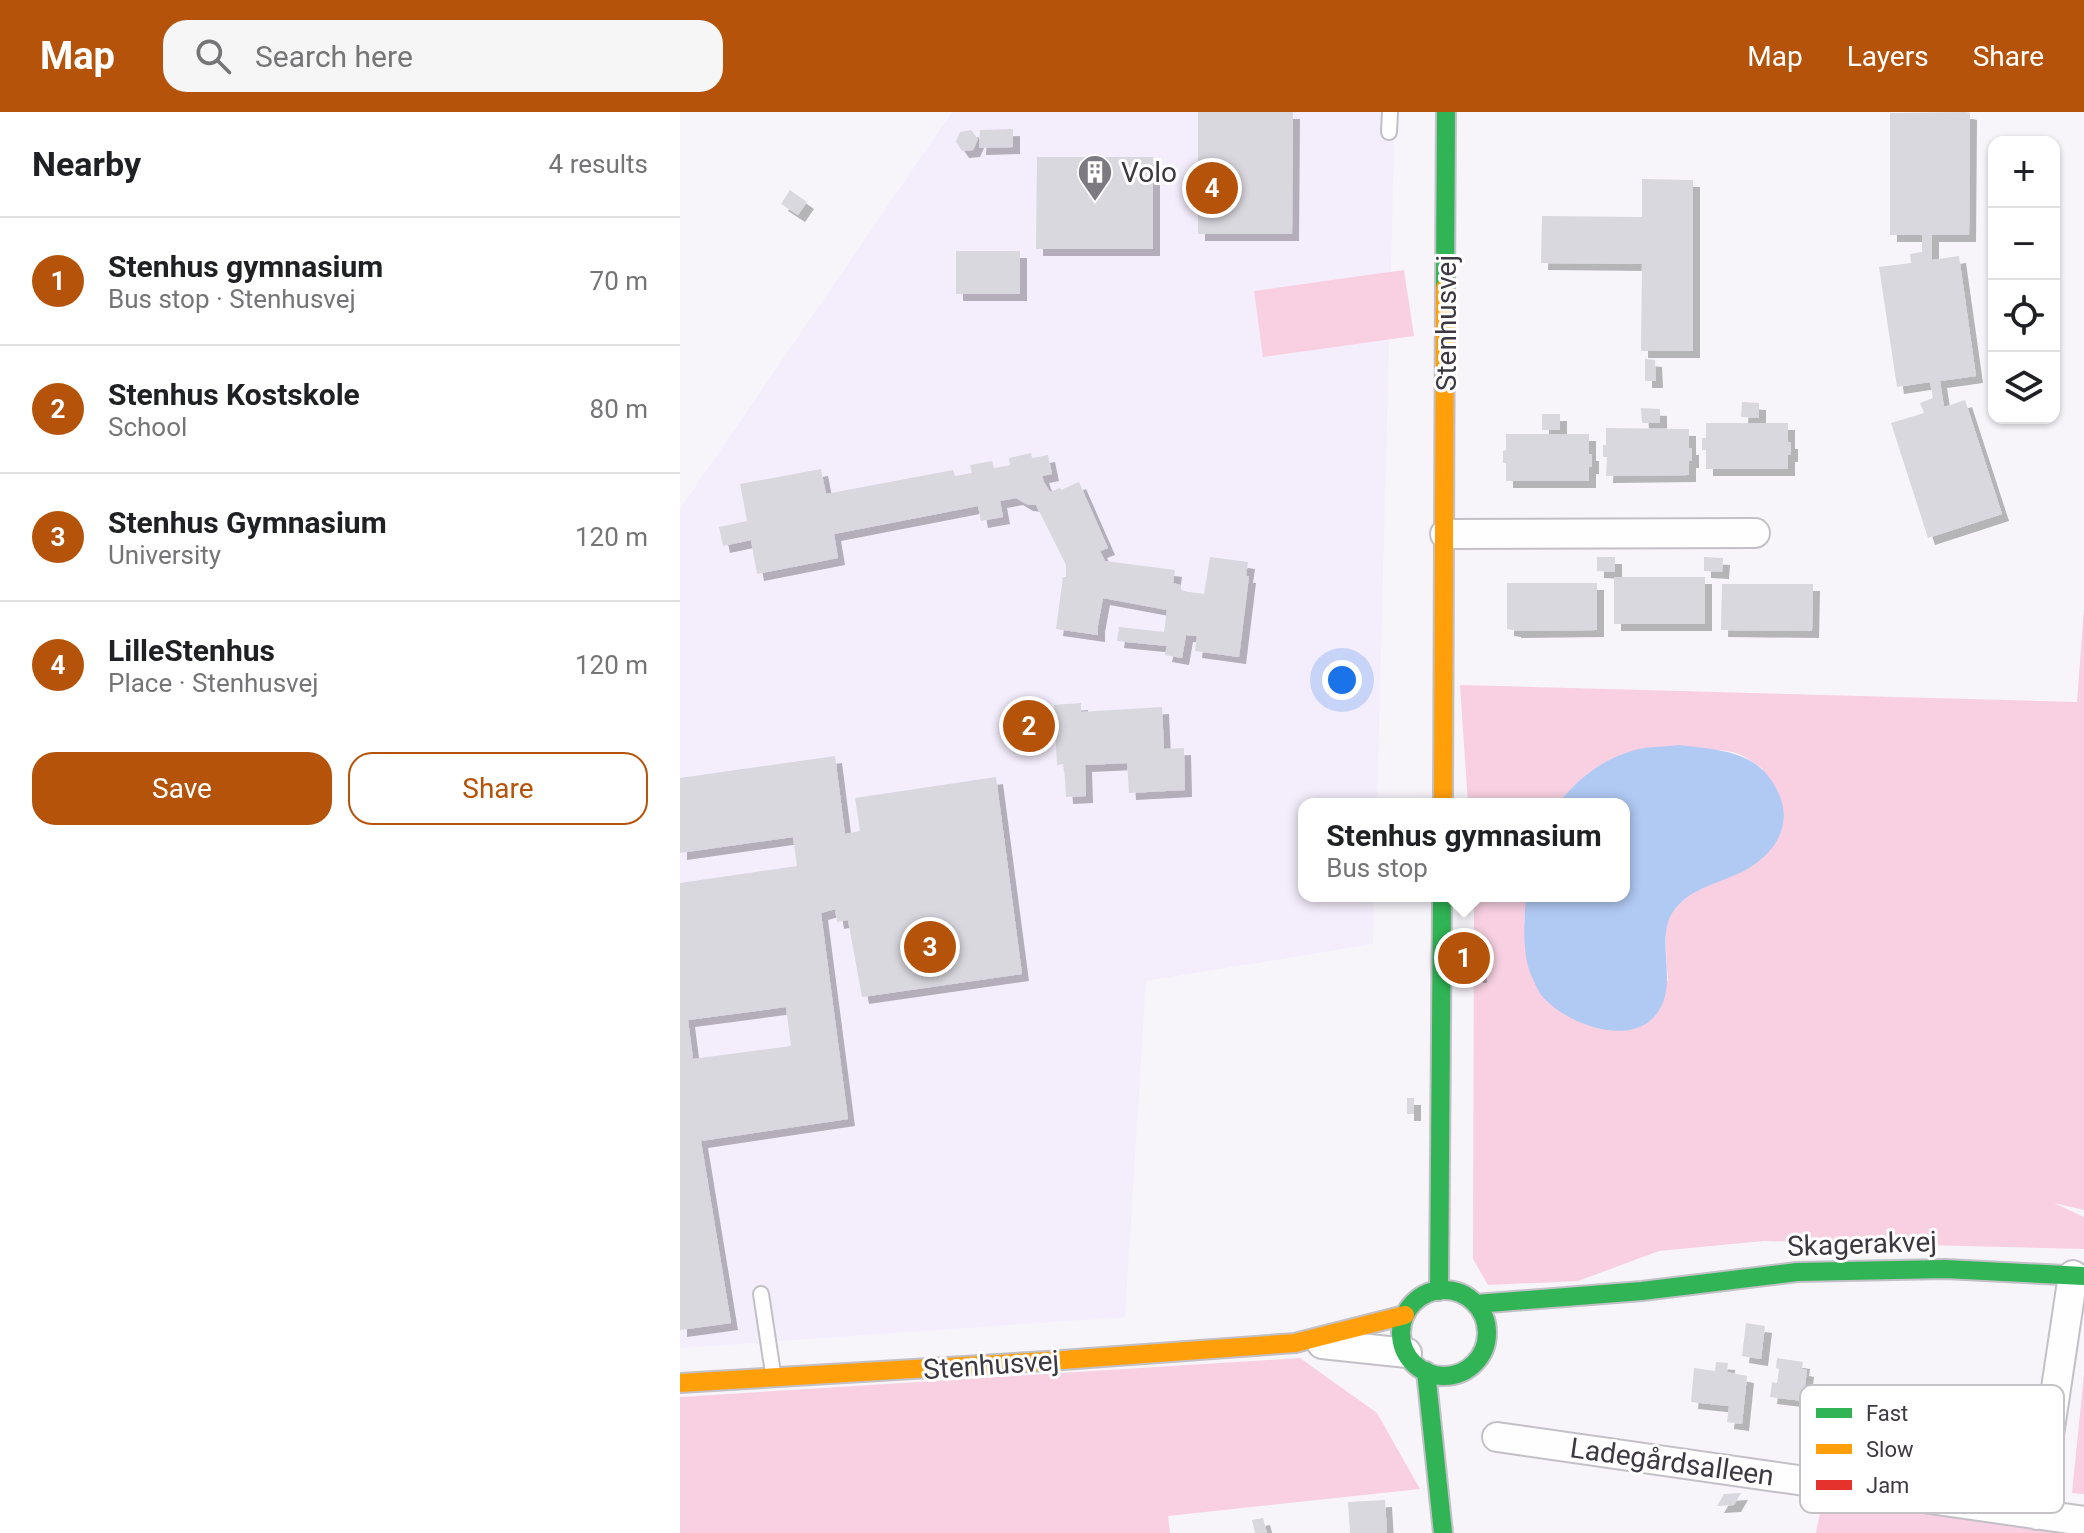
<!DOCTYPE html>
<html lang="en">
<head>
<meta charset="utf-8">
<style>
	body { margin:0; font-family:Roboto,sans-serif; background:#f6f6f6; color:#202124 }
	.controls { position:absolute; right:24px; top:24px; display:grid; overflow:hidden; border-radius:16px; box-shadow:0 2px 6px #0004 }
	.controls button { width:72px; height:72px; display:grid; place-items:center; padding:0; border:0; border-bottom:2px solid #e0e0e0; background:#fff; color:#202124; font:40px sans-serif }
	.you { position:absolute; left:662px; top:568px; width:28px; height:28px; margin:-20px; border:6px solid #fff; border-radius:50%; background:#1a73e8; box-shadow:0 0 0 12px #1a73e833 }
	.badge { display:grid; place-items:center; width:52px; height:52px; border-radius:50%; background:#b45309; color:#fff; font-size:26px; font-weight:700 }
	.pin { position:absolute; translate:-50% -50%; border:4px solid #fff; box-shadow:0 2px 8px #0006 }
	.popup { position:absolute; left:618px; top:686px; width:332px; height:104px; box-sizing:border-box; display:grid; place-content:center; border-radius:16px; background:#fff; filter:drop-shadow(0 2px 6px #0005); font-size:26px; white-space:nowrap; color:#757577 }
	.popup b { font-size:30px; color:#202124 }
	.popup::after { content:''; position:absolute; left:50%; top:100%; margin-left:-16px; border:16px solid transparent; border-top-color:#fff }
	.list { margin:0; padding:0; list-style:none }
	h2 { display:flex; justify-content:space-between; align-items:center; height:104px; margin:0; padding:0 32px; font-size:34px }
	h2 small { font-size:26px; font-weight:400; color:#757577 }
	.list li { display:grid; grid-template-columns:52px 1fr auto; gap:24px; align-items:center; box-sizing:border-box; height:128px; padding:0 32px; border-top:2px solid #e0e0e0 }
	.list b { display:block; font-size:30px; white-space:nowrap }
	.list p { margin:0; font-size:26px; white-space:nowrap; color:#757577 }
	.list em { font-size:26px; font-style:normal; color:#757577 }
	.actions { display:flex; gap:16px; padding:24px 32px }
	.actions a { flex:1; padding:18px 0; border:2px solid #b45309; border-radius:24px; text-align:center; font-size:28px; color:#b45309 }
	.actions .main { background:#b45309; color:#fff }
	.icon { flex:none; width:44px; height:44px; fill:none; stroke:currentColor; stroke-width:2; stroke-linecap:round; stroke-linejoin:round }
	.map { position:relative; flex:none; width:1404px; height:1421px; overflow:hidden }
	header { display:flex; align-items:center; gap:48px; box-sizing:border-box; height:112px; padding:0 40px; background:#b45309; color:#fff }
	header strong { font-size:38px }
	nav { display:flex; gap:44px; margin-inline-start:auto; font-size:28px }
	.search { width:560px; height:72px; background:#f6f6f6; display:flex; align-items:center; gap:20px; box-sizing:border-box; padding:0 28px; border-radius:24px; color:#757577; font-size:30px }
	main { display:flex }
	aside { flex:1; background:#fff }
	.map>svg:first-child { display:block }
	.built { fill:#f4edfc }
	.green { fill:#f8d0e1 }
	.water { fill:#b1caf4 }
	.building { fill:#d9d8df; fill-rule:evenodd; filter:url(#shadow) }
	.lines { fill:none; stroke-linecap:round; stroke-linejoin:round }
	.lane-casing { stroke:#c2c0c6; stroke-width:18 }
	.street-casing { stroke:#c2c0c6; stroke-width:32 }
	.fast-casing { stroke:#c2c0c6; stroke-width:22 }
	.slow-casing { stroke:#c2c0c6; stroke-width:22 }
	.lane { stroke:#fefefe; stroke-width:14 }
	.street { stroke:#fefefe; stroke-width:28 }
	.fast { stroke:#30b455; stroke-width:18 }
	.slow { stroke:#ff9f0a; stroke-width:18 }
	.labels { text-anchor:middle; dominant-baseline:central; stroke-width:6; stroke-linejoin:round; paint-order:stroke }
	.poi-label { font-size:28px; fill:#3d3841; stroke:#fff; text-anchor:start }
	.street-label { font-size:28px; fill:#3d3841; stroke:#fff }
	.key { fill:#fff; stroke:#c5c3c6; stroke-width:2 }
	.key-label { font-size:22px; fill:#3d3841 }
</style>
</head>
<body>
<header>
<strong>Map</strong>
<div class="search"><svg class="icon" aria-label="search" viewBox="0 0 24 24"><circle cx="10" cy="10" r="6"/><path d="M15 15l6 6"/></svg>Search here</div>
<nav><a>Map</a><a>Layers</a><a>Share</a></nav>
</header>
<main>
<aside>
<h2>Nearby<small>4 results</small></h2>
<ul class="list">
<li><span class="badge">1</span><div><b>Stenhus gymnasium</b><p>Bus stop · Stenhusvej</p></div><em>70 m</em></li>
<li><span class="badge">2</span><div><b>Stenhus Kostskole</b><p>School</p></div><em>80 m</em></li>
<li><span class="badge">3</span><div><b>Stenhus Gymnasium</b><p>University</p></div><em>120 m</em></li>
<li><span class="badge">4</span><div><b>LilleStenhus</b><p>Place · Stenhusvej</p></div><em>120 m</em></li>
</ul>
<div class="actions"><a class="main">Save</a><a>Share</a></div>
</aside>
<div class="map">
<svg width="1404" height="1421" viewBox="0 0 1404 1421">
	<defs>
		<filter id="shadow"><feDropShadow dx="7" dy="7" stdDeviation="0" flood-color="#0004"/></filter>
	</defs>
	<rect width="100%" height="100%" fill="#f7f5fa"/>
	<path class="built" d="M272,0H715L697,692H624V784H694L693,832L466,869L445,1205L0,1236V397Z"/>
	<path class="green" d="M724,158L734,224L583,245L574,179Z
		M1404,495V1098L1374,1091L1404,1105V1137L1084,1129L979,1139L898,1169L808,1173L793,1147L794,784H846L844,812L988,869C987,852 985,834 986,818C991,781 1040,769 1069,756L1083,657C1075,652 1065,644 1056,641C1047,638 1035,638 1026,637C965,628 917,643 878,692H788L780,573L1397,590Z
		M620,1246L697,1301L740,1377L488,1404L490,1421H0V1285Z
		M1404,1262V1382L1392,1381Z
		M1143,1385L1404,1421H1136Z"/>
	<path class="water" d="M999,633C1039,638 1079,638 1098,680C1113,711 1097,739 1069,756C1044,771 1014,773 995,797C971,827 1004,876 972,907C944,934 884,910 862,884C858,879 854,869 851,863C842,842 844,806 846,784H944V692H878C898,666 923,647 955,638C969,634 985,635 999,633Z"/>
	<path class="building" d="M518,0H613L612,122H518Z
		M1286,0L1290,1L1289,123H1252V148L1279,144L1296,264L1260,269L1264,295L1285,288L1322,402L1248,426L1211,311L1244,301L1240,291L1253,286L1250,270L1217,275L1199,155L1231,151L1230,142L1242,140V123H1210V1Z
		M333,17V35L299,36L300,18Z
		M291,18L298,27L293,38L282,39L276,30L280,20Z
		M357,45H473V137H356Z
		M962,67L1013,68V239H961L962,152L861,151L862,104L962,105Z
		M110,78L127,90L118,103L101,92Z
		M276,139H340V182H276Z
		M965,247L975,248L976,269H965Z
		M1062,290L1079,291V306L1061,305Z
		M961,296L980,297V311H962Z
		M862,302H880V318H862Z
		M1026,311H1108V330H1111V343H1108V357H1026V338H1022V326H1026Z
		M926,316L1009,317V336H1012V349H1009V363L926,364L927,345H923V333H926Z
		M826,322H909V342H912V355H909V369H826V351H823V339L826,338Z
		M351,341L352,346L368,343L372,362L362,364L364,370L370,380L380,376L381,378L399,370L428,436L420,439L425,449L495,458L493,471L500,473L502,479L524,482L530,445L568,450L566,464H569L559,545L515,539L517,524L506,523L502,546L485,543L487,534L437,529L439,515L484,520L487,498L423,486L418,513V523L376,517L383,465H386V453L356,393L346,392L336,386L320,389L323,405L301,409L298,394L154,422L158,446L77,462L71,428L43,434L39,415L67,409L60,372L141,357L146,382L273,358L275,364L292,361L290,353L312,349L314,356L330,353L329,346Z
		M917,445H935V460L917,459Z
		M1024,445L1043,446L1042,460L1024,459Z
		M934,465H1025V512H934Z
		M827,471H917V518L834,519V518L827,517Z
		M1042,472H1133L1132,519L1041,518Z
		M401,591V600L482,595L484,637L504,636L505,678L449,681L447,651L405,653L406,684L386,685L384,652L377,653L374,593Z
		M155,644L165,722L180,719L175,686L316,665L342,862L182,885L168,808L157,810L155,797L141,801L168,1007L21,1029L51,1211L0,1218V771L117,754L113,725L0,741V666ZM106,895L111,934L13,947L8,908Z
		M796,848H800V864H796Z
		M727,986H734V1002H727Z
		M1066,1211L1085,1214L1081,1247L1062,1244Z
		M1097,1246L1123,1250L1122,1257L1127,1258L1123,1289L1090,1285L1092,1270L1097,1271L1099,1257L1096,1256Z
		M1036,1250L1048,1251L1047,1260L1067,1264L1062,1312L1047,1310L1049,1294L1011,1290L1014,1256L1035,1259Z
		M1187,1289L1221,1293L1218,1314L1233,1316L1228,1349L1177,1342Z
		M1061,1381L1054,1393L1037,1394L1044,1382Z
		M705,1388L707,1421H670L668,1390Z
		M583,1406L587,1421H575L572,1408Z"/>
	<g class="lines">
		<g class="lane-casing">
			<path id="lane" d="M709,20L710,0
				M81,1182L93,1261"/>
		</g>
		<g class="street-casing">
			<path id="street" d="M765,422L1075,421
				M642,1232L727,1241
				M817,1325L1404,1409
				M1357,1403L1393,1163"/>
		</g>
		<g class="fast-casing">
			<path id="fast" d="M765,176L766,0
				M721 1221a43 43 0 1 1 86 0a43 43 0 1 1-86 0Z
				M759,1179L762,784
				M796,1192L962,1179L1117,1160L1265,1157L1404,1164
				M746,1259L763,1421"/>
		</g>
		<g class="slow-casing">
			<path id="slow" d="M763,692L765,176
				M0,1271L382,1248L615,1231L725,1203"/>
		</g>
		<use href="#lane" class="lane"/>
		<use href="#street" class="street"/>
		<use href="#fast" class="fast"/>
		<use href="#slow" class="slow"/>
	</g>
	<defs>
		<g id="building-pin" transform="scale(1.8)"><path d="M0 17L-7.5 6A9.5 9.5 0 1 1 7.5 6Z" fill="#7e7a82" stroke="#fff"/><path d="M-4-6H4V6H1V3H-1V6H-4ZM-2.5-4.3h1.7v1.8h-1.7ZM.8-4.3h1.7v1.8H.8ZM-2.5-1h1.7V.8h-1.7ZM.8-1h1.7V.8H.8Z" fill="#fff"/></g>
	</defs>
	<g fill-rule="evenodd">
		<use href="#building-pin" x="415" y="60"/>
	</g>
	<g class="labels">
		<g class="poi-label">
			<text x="441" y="60">Volo</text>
		</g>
		<g class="street-label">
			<text transform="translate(766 211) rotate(-90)">Stenhusvej</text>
			<text transform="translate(1182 1132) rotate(-2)">Skagerakvej</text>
			<text transform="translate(311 1253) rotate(-4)">Stenhusvej</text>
			<text transform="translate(992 1350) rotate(8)">Ladegårdsalleen</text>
		</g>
	</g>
	<rect x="1120" y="1273" width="264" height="128" rx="12" class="key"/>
	<rect x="1136" y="1296" width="36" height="10" fill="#30b455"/>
	<rect x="1136" y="1332" width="36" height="10" fill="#ff9f0a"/>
	<rect x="1136" y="1368" width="36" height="10" fill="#e5322d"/>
	<g class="key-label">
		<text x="1186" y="1309">Fast</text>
		<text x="1186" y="1345">Slow</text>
		<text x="1186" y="1381">Jam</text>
	</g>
</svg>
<div class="controls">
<button>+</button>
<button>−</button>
<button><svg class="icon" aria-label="locate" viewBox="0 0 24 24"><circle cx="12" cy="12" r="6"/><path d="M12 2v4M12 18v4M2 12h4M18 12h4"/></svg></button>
<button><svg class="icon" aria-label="layers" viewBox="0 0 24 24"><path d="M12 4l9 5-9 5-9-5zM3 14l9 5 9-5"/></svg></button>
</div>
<div class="you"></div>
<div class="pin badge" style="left:784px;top:846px">1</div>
<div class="popup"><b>Stenhus gymnasium</b>Bus stop</div>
<div class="pin badge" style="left:349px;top:614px">2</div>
<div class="pin badge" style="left:250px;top:835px">3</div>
<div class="pin badge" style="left:532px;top:76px">4</div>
</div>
</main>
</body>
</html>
